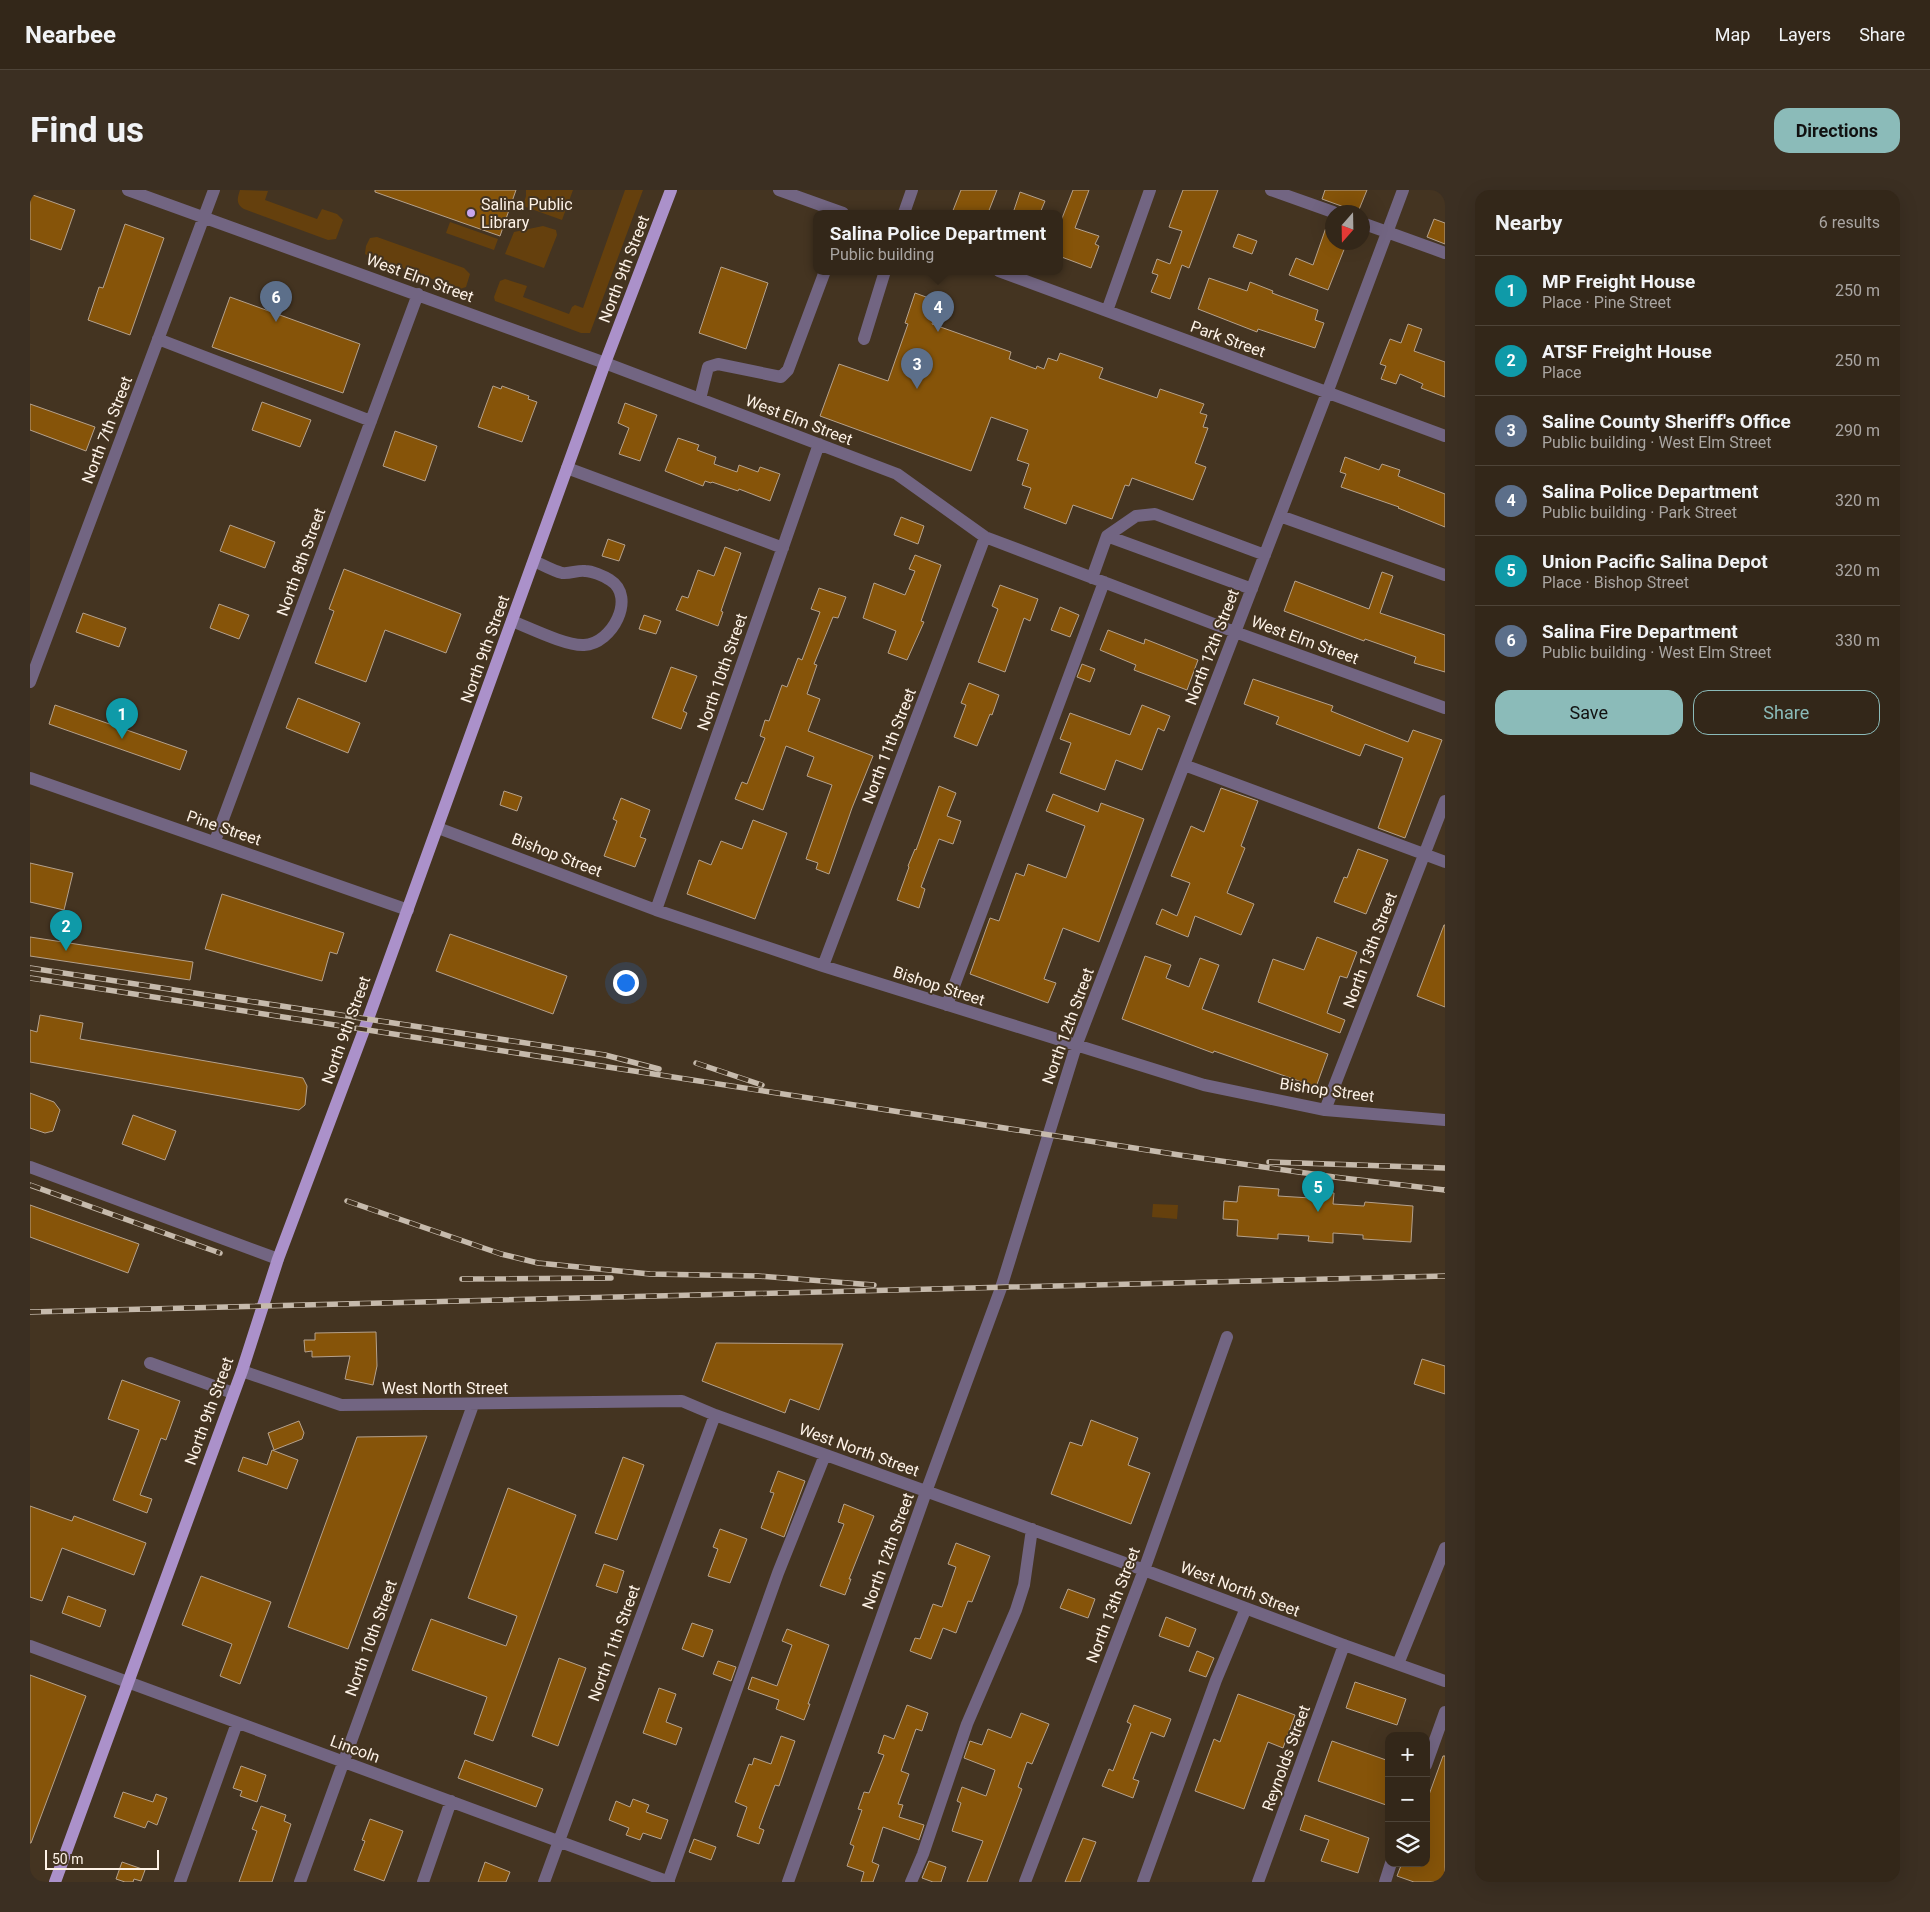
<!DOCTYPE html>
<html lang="en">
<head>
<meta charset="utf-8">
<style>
	body { margin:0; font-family:Roboto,sans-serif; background:#3b2f22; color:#f1f3f6 }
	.controls { position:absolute; right:15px; bottom:15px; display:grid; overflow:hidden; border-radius:10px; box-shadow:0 5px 20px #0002 }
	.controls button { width:45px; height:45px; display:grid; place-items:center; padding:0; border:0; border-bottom:1px solid #4e4438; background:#332719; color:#f1f3f6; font:25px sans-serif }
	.compass { position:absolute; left:1295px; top:15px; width:45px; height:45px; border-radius:50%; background:#332719; box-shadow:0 5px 20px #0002; rotate:200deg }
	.scale { position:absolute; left:15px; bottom:12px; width:114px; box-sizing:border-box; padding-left:5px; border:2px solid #fdf2e7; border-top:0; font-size:14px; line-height:18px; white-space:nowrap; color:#fdf2e7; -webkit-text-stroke:4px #443421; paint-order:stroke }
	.you { position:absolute; left:595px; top:792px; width:18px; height:18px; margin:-12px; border:4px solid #fff; border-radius:50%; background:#1a73e8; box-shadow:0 0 0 8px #1a73e833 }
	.badge { display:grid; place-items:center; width:32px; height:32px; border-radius:50%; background:#8bbbb9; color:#fff; font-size:16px; font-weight:700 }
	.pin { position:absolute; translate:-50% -41px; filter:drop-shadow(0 1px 2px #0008) }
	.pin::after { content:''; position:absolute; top:26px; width:18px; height:15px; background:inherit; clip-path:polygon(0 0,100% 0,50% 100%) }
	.popup { position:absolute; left:783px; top:20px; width:250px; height:65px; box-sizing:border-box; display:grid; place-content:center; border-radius:10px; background:#332719; filter:drop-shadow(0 1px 4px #0005); font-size:16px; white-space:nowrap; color:#a9a5a2 }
	.popup b { font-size:19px; color:#f1f3f6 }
	.popup::after { content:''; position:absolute; left:50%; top:100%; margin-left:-10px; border:10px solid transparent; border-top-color:#332719 }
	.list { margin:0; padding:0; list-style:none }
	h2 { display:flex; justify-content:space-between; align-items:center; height:65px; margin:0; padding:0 20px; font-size:21px }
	h2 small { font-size:16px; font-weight:400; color:#a9a5a2 }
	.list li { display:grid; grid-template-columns:32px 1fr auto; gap:15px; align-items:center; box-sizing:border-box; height:70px; padding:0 20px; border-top:1px solid #4e4438 }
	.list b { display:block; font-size:19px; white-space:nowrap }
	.list p { margin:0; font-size:16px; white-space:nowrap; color:#a9a5a2 }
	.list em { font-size:16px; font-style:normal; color:#a9a5a2 }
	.actions { display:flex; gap:10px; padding:15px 20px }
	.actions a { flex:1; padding:11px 0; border:1px solid #8bbbb9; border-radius:15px; text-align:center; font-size:18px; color:#8bbbb9 }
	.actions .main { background:#8bbbb9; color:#111 }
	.icon { flex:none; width:28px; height:28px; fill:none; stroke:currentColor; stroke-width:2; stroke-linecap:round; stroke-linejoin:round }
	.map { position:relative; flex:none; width:1415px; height:1692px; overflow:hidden; border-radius:15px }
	header { display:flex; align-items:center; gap:30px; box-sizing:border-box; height:70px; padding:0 25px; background:#332719; border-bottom:1px solid #4e4438 }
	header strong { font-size:24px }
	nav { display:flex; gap:28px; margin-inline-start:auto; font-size:18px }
	.intro { display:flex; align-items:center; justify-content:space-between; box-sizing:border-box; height:120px; padding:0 30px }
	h1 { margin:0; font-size:35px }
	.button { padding:12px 22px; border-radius:15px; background:#8bbbb9; color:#111; font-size:18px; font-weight:700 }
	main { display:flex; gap:30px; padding:0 30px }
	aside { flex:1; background:#332719; border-radius:15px; box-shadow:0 5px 20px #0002 }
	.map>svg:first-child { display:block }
	.green { fill:#65400d }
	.building { fill:#865409; stroke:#b5a18c }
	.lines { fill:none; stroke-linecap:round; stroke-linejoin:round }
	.minor { stroke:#726582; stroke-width:12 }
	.major { stroke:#ab91ca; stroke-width:12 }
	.rail-casing { stroke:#c6baac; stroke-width:5.5 }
	.rail { stroke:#443421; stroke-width:4; stroke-dasharray:11; stroke-linecap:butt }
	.poi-dot { fill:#c8a6ef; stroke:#443421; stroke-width:2 }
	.labels { text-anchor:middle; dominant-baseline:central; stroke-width:4; stroke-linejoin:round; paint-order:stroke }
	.poi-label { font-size:16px; fill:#fdf2e7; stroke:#443421; text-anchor:start }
	.street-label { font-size:16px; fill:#fdf2e7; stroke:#443421 }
</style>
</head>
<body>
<header>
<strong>Nearbee</strong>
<nav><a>Map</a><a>Layers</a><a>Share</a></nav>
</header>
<div class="intro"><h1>Find us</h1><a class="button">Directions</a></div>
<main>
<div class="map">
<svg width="1415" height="1692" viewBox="0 0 1415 1692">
	<rect width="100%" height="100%" fill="#443421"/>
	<path class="green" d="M210,0L238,1L235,10L287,29L292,19L307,24L313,30L306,49L298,50L214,19C206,14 207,9 210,0Z
		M496,0H543L532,30L493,16L496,6Z
		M595,0H613L560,143H551L465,111L464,107L470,91L475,89L497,96L493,107L539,124L542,117L545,115L553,118Z
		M420,32L468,49L464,60L416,43Z
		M513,36L526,40L527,45L514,78L475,64L484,42Z
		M347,47L434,78L440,84L436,97L430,99L339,66L335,64L336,56L340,48Z
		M1123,1014L1148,1015L1147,1029L1122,1027Z"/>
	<path class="building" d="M345,0H486L470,46L345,2Z
		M931,0H967L958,23H922Z
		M1043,0H1059L1045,38L1069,46L1065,54L1069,56L1061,78L1029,66V36Z
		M1153,0H1188L1159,78L1152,75L1140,109L1121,102L1128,85L1122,83L1127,69L1140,74L1152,41L1139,37Z
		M1295,0H1337L1328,22L1292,9Z
		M990,2L1015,11L1010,23H983Z
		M0,4L45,20L31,60L0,49Z
		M1299,29L1302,30V52H1317L1298,100L1259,85L1266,68L1283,75Z
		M1404,29L1415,33V54L1397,47Z
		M95,34L134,48L100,145L58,130L69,97L73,98Z
		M1208,44L1227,51L1222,64L1203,57Z
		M691,77L738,93L716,159L669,143Z
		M1179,88L1217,101L1220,92L1243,101L1242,103L1288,120L1285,130L1294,133L1285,158L1228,139L1227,142L1168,119Z
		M885,103L910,112L902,134L981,162L979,169L1006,179L1007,176L1014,179L1018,168L1027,171L1030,163L1073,178L1069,188L1127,208L1130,199L1174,214L1170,223L1177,225L1173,237L1178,238L1165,273L1176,277L1163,310L1102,288L1099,296L1095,295L1082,329L1043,315L1036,334L994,318L1001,298L992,295L999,274L987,270L998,240L961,227L941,281L790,226L809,174L858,191L878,134L875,133Z
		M200,107L330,154L313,203L182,157Z
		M1378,134L1392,139L1384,161L1415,172V207L1391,198L1393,194L1370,184L1366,194L1351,189L1356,176L1350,174L1360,149L1371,153Z
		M463,196L471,199L472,196L499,206L498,209L507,212L492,252L448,237Z
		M232,212L281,230L270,257L222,240Z
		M595,213L627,225L610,271L589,264L599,238L588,233Z
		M0,214L65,237L56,261L0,240Z
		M365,241L407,256L395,291L353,276Z
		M648,248L669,255L667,260L686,267L684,274L707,282L709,275L728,282L730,277L750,284L740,311L709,299L708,301L682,292L681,293L675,291L673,296L635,281Z
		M1315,267L1349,280L1352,274L1370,280L1368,286L1415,304V337L1368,318L1369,317L1311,297L1316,284L1310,282Z
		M871,327L894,336L888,354L864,345Z
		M200,335L245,352L235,378L190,361Z
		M578,349L595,355L589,371L572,366Z
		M695,357L711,363L691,421L693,422L688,436L646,420L652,406L658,408L668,380L684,386Z
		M885,365L911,375L891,431L894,432L877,470L858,463L866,441L833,428L844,393L875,405L885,381L879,379Z
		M314,379L431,424L416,463L355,440L336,492L285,473L304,421L299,419Z
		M1352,382L1363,386L1350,423L1415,445V482L1384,473L1386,467L1335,449L1334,451L1254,421L1265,391L1339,419Z
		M970,395L1008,409L1000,431L994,428L975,482L948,472L968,419L962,416Z
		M789,398L816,407L808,428L803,427L784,474L787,475L777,504L790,509L778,541L843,566L822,618L799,684L786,679L788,673L776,669L802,595L777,586L784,567L756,556L733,620L705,609L712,592L717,594L735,548L730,546L735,530L739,531L752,495L757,497L768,468L772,470L790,422L781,419Z
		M189,414L219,425L209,449L180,438Z
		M1030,417L1049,425L1040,447L1021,440Z
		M53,423L96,438L89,457L46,442Z
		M614,425L631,431L626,444L609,439Z
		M1078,440L1114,454L1115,449L1168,470L1157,500L1104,480L1106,475L1070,460Z
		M1052,474L1065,479L1060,492L1047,487Z
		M641,477L667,486L653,521L657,523L651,539L622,528Z
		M1223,489L1303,516L1301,521L1378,552L1383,540L1412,550L1375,648L1348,638L1373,568L1335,554L1330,566L1246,534L1249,527L1214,514Z
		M939,493L969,505L962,525L960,524L947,556L924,547L936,515L931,513Z
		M268,508L330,533L318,563L256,538Z
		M25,515L157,561L150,580L19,534Z
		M1112,515L1140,526L1134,541L1128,538L1112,580L1086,570L1075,600L1030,583L1041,553L1030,549L1040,523L1100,545Z
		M909,596L926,603L917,626L931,631L923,654L909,649L891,697L895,699L889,718L867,710L879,677L878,676L885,659L886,660Z
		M1191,598L1228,611L1211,656L1215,658L1197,703L1224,714L1211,745L1165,726L1158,747L1126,734L1132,719L1147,726L1160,693L1141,686L1161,636L1174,642Z
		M474,601L492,607L487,621L470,615Z
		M1023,604L1068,622L1071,613L1114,629L1069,752L1033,738L1014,789L1026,793L1018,813L940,784L960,728L969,731L986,683L994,686L998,674L1036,688L1055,636L1016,621Z
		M591,608L620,620L610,647L616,649L605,677L574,666L587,631L583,629Z
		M723,630L757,643L725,729L657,704L669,670L681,675L691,651L712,659Z
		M1328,659L1358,670L1336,724L1304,712L1314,687L1317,688Z
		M0,673L43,683L34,720L0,712Z
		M192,704L314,743L307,764L300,762L292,791L175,759Z
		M1414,735H1415V817L1387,806Z
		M420,744L537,786L523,824L406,781Z
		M0,747L163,772L160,790L0,766Z
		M1287,747L1327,762L1317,788L1310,786L1297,823L1315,830L1310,843L1228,812L1243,769L1274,780Z
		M1115,766L1141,775L1136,788L1159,797L1170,768L1189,775L1172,819L1298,864L1286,897L1184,861L1183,863L1092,829Z
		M10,825L53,833L50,849L273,888L277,896L275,915L269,920L0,872V840L7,842Z
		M0,903L24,912L30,920L23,941L15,943L0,938Z
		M103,925L146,941L135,970L92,954Z
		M1209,996L1249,999L1248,1006L1281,1008L1282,1001L1304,1003L1303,1014L1334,1016L1335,1012L1383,1016L1381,1052L1333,1049V1045L1303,1043V1053L1278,1051L1279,1046L1248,1044V1049L1207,1046L1208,1030L1193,1029L1194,1011L1207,1012Z
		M0,1015L109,1054L98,1083L0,1047Z
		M346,1142L347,1176L343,1195L315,1189L320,1166L282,1167V1161L275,1162L274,1150H285V1143Z
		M686,1153L813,1154L789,1220L760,1209L755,1223L672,1191Z
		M1392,1169L1415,1176V1204L1384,1194Z
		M92,1190L150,1211L136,1250L131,1248L110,1305L122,1309L117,1323L83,1310L109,1240L78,1229Z
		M1061,1230L1108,1248L1098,1275L1120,1283L1101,1334L1021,1304L1040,1252L1052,1256Z
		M269,1231L274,1243L272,1249L244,1260L238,1243Z
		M397,1246L318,1459L258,1437L327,1247Z
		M242,1260L268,1270L257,1299L208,1281L213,1267L237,1275Z
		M593,1267L614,1275L587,1350L565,1343Z
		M748,1281L775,1291L754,1347L731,1338L744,1303L740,1302Z
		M478,1298L546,1325L463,1551L444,1544L457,1507L382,1480L401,1429L476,1456L487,1426L438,1408Z
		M814,1314L844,1326L819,1389H821L815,1405L790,1396L814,1334L808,1332Z
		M0,1316L42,1331L44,1326L116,1353L104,1385L32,1358L12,1411L0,1407Z
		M690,1339L717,1349L700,1393L678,1386L688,1359L683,1357Z
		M926,1353L960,1366L942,1412L938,1411L926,1443L913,1438L901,1469L880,1461L885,1448L890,1449L903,1414L912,1417L926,1377L918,1374Z
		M574,1374L594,1381L587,1403L566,1396Z
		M171,1386L241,1412L210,1494L190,1486L202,1454L152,1435Z
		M1038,1399L1065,1409L1058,1428L1030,1418Z
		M38,1406L76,1420L70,1437L32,1423Z
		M1136,1427L1166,1439L1159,1457L1129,1446Z
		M662,1433L683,1440L673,1467L652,1459Z
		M757,1439L799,1455L778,1514H780L774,1530L746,1519L749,1510L718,1499L722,1487L747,1496L762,1455L752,1451Z
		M1167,1461L1184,1468L1176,1487L1159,1481Z
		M529,1468L556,1478L528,1556L502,1546Z
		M688,1471L706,1477L701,1491L683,1484Z
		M0,1485L56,1506L1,1653H0Z
		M1325,1492L1376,1509L1367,1535L1316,1518Z
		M629,1498L646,1504L636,1532L652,1538L646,1555L613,1543Z
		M1208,1504L1265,1525L1253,1558L1238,1552L1214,1619L1165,1601L1184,1549L1190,1552Z
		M877,1515L898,1523L892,1541L886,1539L871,1581L879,1584L868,1614L873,1615L869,1627L894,1635L889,1650L853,1637L842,1672L849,1675L843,1692H831L834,1682L817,1676L824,1656L820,1654L832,1620L828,1619L834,1602L839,1603L854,1565L848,1563L854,1545L864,1549Z
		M1104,1515L1141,1529L1134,1547L1121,1542L1103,1589L1109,1591L1103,1608L1072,1596L1079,1579L1083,1581L1101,1534L1097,1532Z
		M991,1523L1019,1534L1002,1574L997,1572L988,1597L992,1599L957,1692H937L953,1651L922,1641L931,1613L927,1611L932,1597L956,1606L965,1580L934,1568L940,1551L952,1555L958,1539L981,1548Z
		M751,1546L765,1551L749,1596L745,1595L729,1638L734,1640L729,1654L707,1646L717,1617L705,1612L719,1574L722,1575L724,1568L741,1574Z
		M1302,1551L1359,1571V1616L1288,1591Z
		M1413,1566H1415V1692H1384L1367,1686L1372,1673H1396V1613Z
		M435,1570L513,1599L506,1617L428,1588Z
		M211,1576L236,1585L227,1612L210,1606L212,1601L203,1598Z
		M93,1602L123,1612L126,1604L137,1608L127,1635L118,1631L115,1638L84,1627Z
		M603,1609L619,1615L616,1622L638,1630L631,1649L613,1643L610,1650L596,1645L599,1638L579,1630L586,1611L600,1617Z
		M231,1616L256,1625L254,1631L261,1634L242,1692H209L227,1641L222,1639Z
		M1275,1625L1339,1648L1328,1683L1291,1671L1299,1650L1270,1640Z
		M340,1629L373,1641L354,1691L324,1680L335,1651L332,1650Z
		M1053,1648L1066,1652L1050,1692H1035Z
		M664,1649L686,1657L681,1670L659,1662Z
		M899,1671L916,1677L911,1692H903L892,1688Z
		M92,1672L115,1680L111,1691L104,1689L103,1692H95L86,1689Z
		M455,1672L480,1682L476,1692H448Z"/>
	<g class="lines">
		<path class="minor" d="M98,0L575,173L867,284L955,347L1205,442L1415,518
			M749,0L813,23
			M1241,0L1303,22
			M874,23L882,0
			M1332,33L1415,63
			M969,81L1415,246
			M1077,121L1120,0
			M128,149L341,231
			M834,149L855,81
			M670,209L678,177L688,174L751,187L758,180L795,81
			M537,278L753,358
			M1250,326L1415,385
			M1077,346L1222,399
			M1062,388L1077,346L1106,326L1125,324L1235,365
			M482,431C500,438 536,456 554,455C582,454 607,407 580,390C574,386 562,381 555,381C548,380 540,384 532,383C523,381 513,375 504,371
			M0,492L184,0
			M1154,575L1415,672
			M0,588L378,720
			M408,638L626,720L793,776L1174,895L1295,920L1415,930
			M185,651L388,104
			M626,720L789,254
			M793,776L955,347
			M917,815L1074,392
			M1295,920L1415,611
			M0,977L248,1069
			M120,1173L203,1203
			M212,1181L311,1215L652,1211L685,1225L1114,1380L1314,1455L1415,1491
			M0,1456L639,1692
			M1368,1474L1415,1358
			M1396,1575L1415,1522
			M150,1692L207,1533
			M270,1692L443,1215
			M393,1692L421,1611
			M514,1692L685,1225
			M638,1692L748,1383L795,1265
			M758,1692L896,1302L971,1098L1046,856L1297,203L1373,0
			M881,1692L893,1664L937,1534L986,1420L994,1395L1002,1339
			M995,1692L1114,1380L1197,1147
			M1113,1692L1186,1490L1216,1418
			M1228,1692L1314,1455
			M1355,1692L1361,1673"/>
		<path class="major" d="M25,1692L212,1181L248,1069L334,840L575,173L641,0"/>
		<g class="rail-casing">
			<path id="rail" d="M0,778L575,865L629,879
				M0,788L1156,966L1304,987L1415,1000
				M666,873L732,895
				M1239,972L1415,978
				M0,995L190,1063
				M317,1011L471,1064L508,1073L620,1084L728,1086L844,1095
				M432,1089L581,1088
				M0,1122L1415,1086"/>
		</g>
		<use href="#rail" class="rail"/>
	</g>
	<circle class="poi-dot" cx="441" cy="23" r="5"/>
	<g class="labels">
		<g class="poi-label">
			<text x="451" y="14">Salina Public<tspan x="451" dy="18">Library</tspan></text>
		</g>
		<g class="street-label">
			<text transform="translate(594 79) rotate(-69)">North 9th Street</text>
			<text transform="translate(390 88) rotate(20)">West Elm Street</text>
			<text transform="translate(1198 149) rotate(20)">Park Street</text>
			<text transform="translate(769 230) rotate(21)">West Elm Street</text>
			<text transform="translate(77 240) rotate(-69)">North 7th Street</text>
			<text transform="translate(271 372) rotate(-70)">North 8th Street</text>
			<text transform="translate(1275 450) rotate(20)">West Elm Street</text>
			<text transform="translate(1182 457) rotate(-69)">North 12th Street</text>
			<text transform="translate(455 459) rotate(-70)">North 9th Street</text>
			<text transform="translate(692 482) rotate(-71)">North 10th Street</text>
			<text transform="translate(859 556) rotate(-69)">North 11th Street</text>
			<text transform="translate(194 638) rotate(19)">Pine Street</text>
			<text transform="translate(527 665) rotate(21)">Bishop Street</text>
			<text transform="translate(1340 760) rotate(-69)">North 13th Street</text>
			<text transform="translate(909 796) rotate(18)">Bishop Street</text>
			<text transform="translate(1038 836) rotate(-70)">North 12th Street</text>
			<text transform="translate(316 840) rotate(-70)">North 9th Street</text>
			<text transform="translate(1297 900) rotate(8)">Bishop Street</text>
			<text x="415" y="1198">West North Street</text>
			<text transform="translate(179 1221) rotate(-70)">North 9th Street</text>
			<text transform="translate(829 1260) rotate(20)">West North Street</text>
			<text transform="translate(858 1361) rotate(-70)">North 12th Street</text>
			<text transform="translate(1210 1399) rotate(21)">West North Street</text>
			<text transform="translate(1083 1415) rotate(-69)">North 13th Street</text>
			<text transform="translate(341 1448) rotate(-70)">North 10th Street</text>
			<text transform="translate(584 1453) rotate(-70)">North 11th Street</text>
			<text transform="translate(325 1559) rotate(20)">Lincoln</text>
			<text transform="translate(1256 1568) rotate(-70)">Reynolds Street</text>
		</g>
	</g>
</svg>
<div class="controls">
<button>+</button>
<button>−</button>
<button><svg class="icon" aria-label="layers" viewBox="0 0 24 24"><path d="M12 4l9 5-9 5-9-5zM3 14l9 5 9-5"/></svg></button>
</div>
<svg class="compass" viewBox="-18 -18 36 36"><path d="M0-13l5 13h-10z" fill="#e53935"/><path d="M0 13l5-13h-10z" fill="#a9a5a2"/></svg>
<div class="scale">50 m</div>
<div class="you"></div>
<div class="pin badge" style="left:92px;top:549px;background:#0f9aa8">1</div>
<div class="pin badge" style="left:36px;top:761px;background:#0f9aa8">2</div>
<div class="pin badge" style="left:887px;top:199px;background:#5c6f8a">3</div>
<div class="pin badge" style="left:908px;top:142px;background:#5c6f8a">4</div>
<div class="popup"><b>Salina Police Department</b>Public building</div>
<div class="pin badge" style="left:1288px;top:1022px;background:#0f9aa8">5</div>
<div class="pin badge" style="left:246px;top:132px;background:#5c6f8a">6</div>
</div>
<aside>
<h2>Nearby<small>6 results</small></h2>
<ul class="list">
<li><span class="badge" style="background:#0f9aa8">1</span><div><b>MP Freight House</b><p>Place · Pine Street</p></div><em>250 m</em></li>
<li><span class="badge" style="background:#0f9aa8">2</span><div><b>ATSF Freight House</b><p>Place</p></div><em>250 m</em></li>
<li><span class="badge" style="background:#5c6f8a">3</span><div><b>Saline County Sheriff's Office</b><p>Public building · West Elm Street</p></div><em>290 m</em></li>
<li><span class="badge" style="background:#5c6f8a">4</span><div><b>Salina Police Department</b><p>Public building · Park Street</p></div><em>320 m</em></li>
<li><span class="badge" style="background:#0f9aa8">5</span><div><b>Union Pacific Salina Depot</b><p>Place · Bishop Street</p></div><em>320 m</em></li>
<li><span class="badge" style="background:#5c6f8a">6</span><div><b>Salina Fire Department</b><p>Public building · West Elm Street</p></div><em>330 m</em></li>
</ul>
<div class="actions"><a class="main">Save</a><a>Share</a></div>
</aside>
</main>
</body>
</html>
